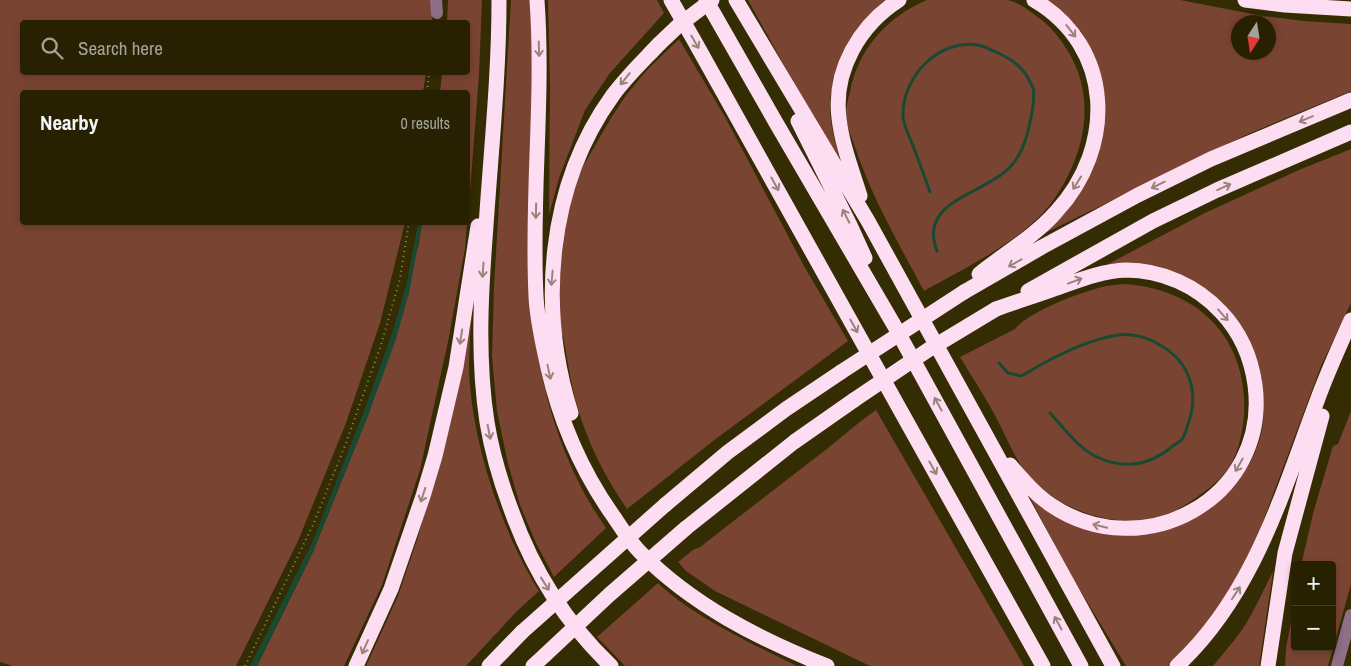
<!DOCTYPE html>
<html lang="en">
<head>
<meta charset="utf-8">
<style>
	body { margin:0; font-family:"Archivo Narrow",sans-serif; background:#332e11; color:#f1f3f6 }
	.controls { position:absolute; right:15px; bottom:15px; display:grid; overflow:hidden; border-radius:5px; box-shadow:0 2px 8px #0003 }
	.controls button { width:45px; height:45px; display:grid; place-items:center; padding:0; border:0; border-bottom:1px solid #433e24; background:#272102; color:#f1f3f6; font:25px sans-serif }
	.compass { position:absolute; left:1231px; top:15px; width:45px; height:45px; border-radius:50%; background:#272102; box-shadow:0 2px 8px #0003; rotate:192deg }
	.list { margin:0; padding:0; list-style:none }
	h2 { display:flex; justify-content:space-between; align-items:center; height:65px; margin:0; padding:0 20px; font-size:21px }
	h2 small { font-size:16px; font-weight:400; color:#a4a399 }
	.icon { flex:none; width:28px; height:28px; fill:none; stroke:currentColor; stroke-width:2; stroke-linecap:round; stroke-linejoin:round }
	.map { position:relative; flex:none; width:1351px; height:666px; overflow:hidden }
	.search { position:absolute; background:#272102; box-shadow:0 2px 8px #0003; left:20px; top:20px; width:450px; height:55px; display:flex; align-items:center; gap:12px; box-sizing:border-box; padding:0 18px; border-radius:5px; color:#a4a399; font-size:19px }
	.panel { position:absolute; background:#272102; box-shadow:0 2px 8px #0003; left:20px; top:90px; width:450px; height:135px; border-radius:5px }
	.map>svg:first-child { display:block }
	.green { fill:#7a4433; fill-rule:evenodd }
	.water { fill:#1a4931 }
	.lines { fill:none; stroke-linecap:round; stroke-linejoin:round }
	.stream { stroke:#1a4931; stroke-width:3 }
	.path { stroke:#948c64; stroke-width:2; stroke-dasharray:1 4; stroke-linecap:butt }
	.minor { stroke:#8e6f85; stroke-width:12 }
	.highway { stroke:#fdddf2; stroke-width:15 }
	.highway-bridge { stroke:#fdddf2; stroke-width:15 }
	.oneway { stroke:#98847a }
</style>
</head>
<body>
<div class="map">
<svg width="1351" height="666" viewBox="0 0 1351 666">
	<rect width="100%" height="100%" fill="#342c02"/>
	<path class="green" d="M0,0H431L433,8L432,22H22V72L426,73L423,92H22V222L405,223L380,323L346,423L298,541L236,666H13L0,662Z
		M448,0H482L479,74L468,218V92H440L442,73L468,72V22H447Z
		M511,0H532L536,342C545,407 568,474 606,528L554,577L536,543L520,505L508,464L497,411L492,356L494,287Z
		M548,0H657L664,13L610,73L585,110L559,178L549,215L550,84Z
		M748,0H886C871,11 863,26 854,42C848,53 839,64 835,76C825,106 832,133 841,162L817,125Z
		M927,0C946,0 965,0 984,0C992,0 1000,0 1007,0C1020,2 1033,14 1043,21C1054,30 1062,41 1069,53C1098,102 1083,159 1052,202C1024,240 965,268 924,291C899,244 872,198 855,147C852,138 847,127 846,118C845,110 848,100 850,92C858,49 887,17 927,0Z
		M1047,0H1180L1263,16L1304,21L1351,24V91L1248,134L1039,236L1090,163L1098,68L1081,32L1063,13ZM1238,22H1268V52H1238Z
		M679,39L725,117L804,266L848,341L713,441L627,509C605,477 587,442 577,405C570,383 568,359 563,336L560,333V242L578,175L611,118L627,94L647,70Z
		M1351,149V303L1321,366L1256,540L1227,596L1202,633L1168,666H1126L1072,577L1027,492C1049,506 1073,527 1099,532C1169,547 1244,503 1261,434C1264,422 1264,408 1263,396C1262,382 1261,368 1255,355C1252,348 1244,341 1239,335C1224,317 1209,300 1194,282L1089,274L1205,213L1299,170Z
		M422,223H467L465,248L449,337L420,470L382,585L344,666H257L313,552L369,413L419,243Z
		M1125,284C1199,289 1249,340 1244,416C1242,433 1239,451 1230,466C1221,479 1210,488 1197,497C1180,510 1157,521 1135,522C1129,523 1122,521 1116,520C1084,516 1056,503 1033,480C1017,465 1007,438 997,419C986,398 972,377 960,357L1015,329C1030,311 1079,293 1102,287C1109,285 1117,285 1125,284Z
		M472,315C470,333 469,350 469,368C471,439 501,531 539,591L516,612L466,666H366L398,596L417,540L440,460Z
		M876,410L1024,666H870L715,591L686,571L678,562L693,550L700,547L828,448L861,421Z
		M1351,411V584L1328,666H1285L1286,648L1295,601V647H1332V565H1301L1314,510L1333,446L1338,444Z
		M1273,572L1259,666H1213C1226,650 1241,634 1251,615C1259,601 1265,586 1273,572Z
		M658,583C692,616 754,645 797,666H625L597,637Z"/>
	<path class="water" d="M418,223H422L409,293L395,342L369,413L313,552L257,666H250L312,543L364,411L393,331L407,282Z"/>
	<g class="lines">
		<path class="stream" d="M930,192C924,175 918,158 911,141C908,133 902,122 903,113C904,75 939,39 978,45C984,46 990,50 996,52C1009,58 1021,65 1028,78C1029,81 1032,85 1033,88C1035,96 1032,114 1030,122C1027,138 1022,154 1011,166C985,195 917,200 937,251
			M999,363L1008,373L1021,376C1029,372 1036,367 1044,363C1066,351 1093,339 1118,335C1132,333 1147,337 1158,344C1189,360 1200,392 1188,424C1187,428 1185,434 1183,438C1181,441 1177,443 1174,445C1151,465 1125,470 1097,457C1079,449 1063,427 1050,413"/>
		<path class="path" d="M427,92L429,72
			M245,666L313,525L346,443L381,345L400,279L409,222"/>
		<path class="minor" d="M436,0L437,13
			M1337,666L1351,615"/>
		<path class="highway" d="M499,0C499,76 491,151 486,226C481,290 477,357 487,422C492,453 501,483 512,512C533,571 566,623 611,666
			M537,0C544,99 531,198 536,296C537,320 543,344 548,368C560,421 582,472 614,517C622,529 630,542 640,552C692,605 759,639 827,666
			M671,0L695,42L1043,666
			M706,0L775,121L894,325L1081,666
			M736,0L868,221L1113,666
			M1245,0L1285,5L1351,9
			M798,121L850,225L865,258
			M860,196C852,170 842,145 839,118C833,70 860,25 899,0
			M979,274C1004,254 1035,236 1056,212C1116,147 1114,47 1034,0
			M1028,291L1153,221L1217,190L1351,132
			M964,292L1042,247L1138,195L1211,159L1351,100
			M996,309C1015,302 1035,296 1054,289C1077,281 1100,271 1126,270C1162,270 1197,286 1221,312C1241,333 1251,356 1255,385C1270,498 1143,567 1051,505C1035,494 1023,480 1010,465
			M571,413C538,308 547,186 613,95C627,76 643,61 659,44
			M665,505L728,452L786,409L841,372
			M686,528L794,442L854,400
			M356,666L391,589L423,496L435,456L456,367L478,226
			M489,666L522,632
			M533,666L545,655
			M1177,666C1253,596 1282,494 1317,401C1327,373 1339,347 1351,320
			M1268,666L1285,553L1322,416"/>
		<path class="highway-bridge" d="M659,44L679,25L712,0
			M841,372L964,292
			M854,400L928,350L996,309
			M522,632L665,505
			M545,655L609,595L686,528"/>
	</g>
	<defs><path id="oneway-shaft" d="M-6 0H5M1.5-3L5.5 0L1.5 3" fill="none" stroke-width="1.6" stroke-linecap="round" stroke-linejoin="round" transform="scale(1.25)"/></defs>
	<g class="oneway">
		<use href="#oneway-shaft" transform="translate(1071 31) rotate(52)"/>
		<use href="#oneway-shaft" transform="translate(695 42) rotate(60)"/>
		<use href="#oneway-shaft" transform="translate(539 49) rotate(88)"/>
		<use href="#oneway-shaft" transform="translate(625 79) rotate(129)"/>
		<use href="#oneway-shaft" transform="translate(1306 119) rotate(157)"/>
		<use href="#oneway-shaft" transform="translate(1077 183) rotate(122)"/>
		<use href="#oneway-shaft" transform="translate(775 184) rotate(61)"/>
		<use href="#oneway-shaft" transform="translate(1158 185) rotate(154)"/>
		<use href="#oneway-shaft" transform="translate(1224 187) rotate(-24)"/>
		<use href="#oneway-shaft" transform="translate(536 211) rotate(91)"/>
		<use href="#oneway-shaft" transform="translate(846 216) rotate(-117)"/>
		<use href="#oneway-shaft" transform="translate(1015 263) rotate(151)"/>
		<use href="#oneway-shaft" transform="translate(483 270) rotate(94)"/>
		<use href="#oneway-shaft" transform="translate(552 278) rotate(95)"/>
		<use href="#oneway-shaft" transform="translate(1075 281) rotate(-21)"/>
		<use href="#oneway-shaft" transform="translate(1223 315) rotate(48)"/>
		<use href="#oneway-shaft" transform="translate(854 326) rotate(61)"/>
		<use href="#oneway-shaft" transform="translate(461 337) rotate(99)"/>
		<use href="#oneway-shaft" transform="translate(549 372) rotate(78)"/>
		<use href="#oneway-shaft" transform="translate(938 404) rotate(-119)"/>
		<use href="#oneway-shaft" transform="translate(489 432) rotate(79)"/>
		<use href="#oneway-shaft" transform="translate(1239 465) rotate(120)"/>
		<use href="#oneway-shaft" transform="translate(933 468) rotate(61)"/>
		<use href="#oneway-shaft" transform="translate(423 495) rotate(108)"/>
		<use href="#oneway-shaft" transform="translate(1100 526) rotate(-166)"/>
		<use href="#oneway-shaft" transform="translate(545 584) rotate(58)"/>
		<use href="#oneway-shaft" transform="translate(1236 593) rotate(-56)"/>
		<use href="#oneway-shaft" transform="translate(1058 623) rotate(-119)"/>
		<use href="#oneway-shaft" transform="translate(365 647) rotate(114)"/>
	</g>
</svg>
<div class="controls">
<button>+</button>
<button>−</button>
</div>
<svg class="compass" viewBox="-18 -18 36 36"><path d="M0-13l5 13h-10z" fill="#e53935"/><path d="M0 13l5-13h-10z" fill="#a4a399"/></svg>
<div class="search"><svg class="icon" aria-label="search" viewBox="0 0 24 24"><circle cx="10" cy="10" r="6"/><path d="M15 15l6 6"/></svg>Search here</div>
<section class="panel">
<h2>Nearby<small>0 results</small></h2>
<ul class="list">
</ul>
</section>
</div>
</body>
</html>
